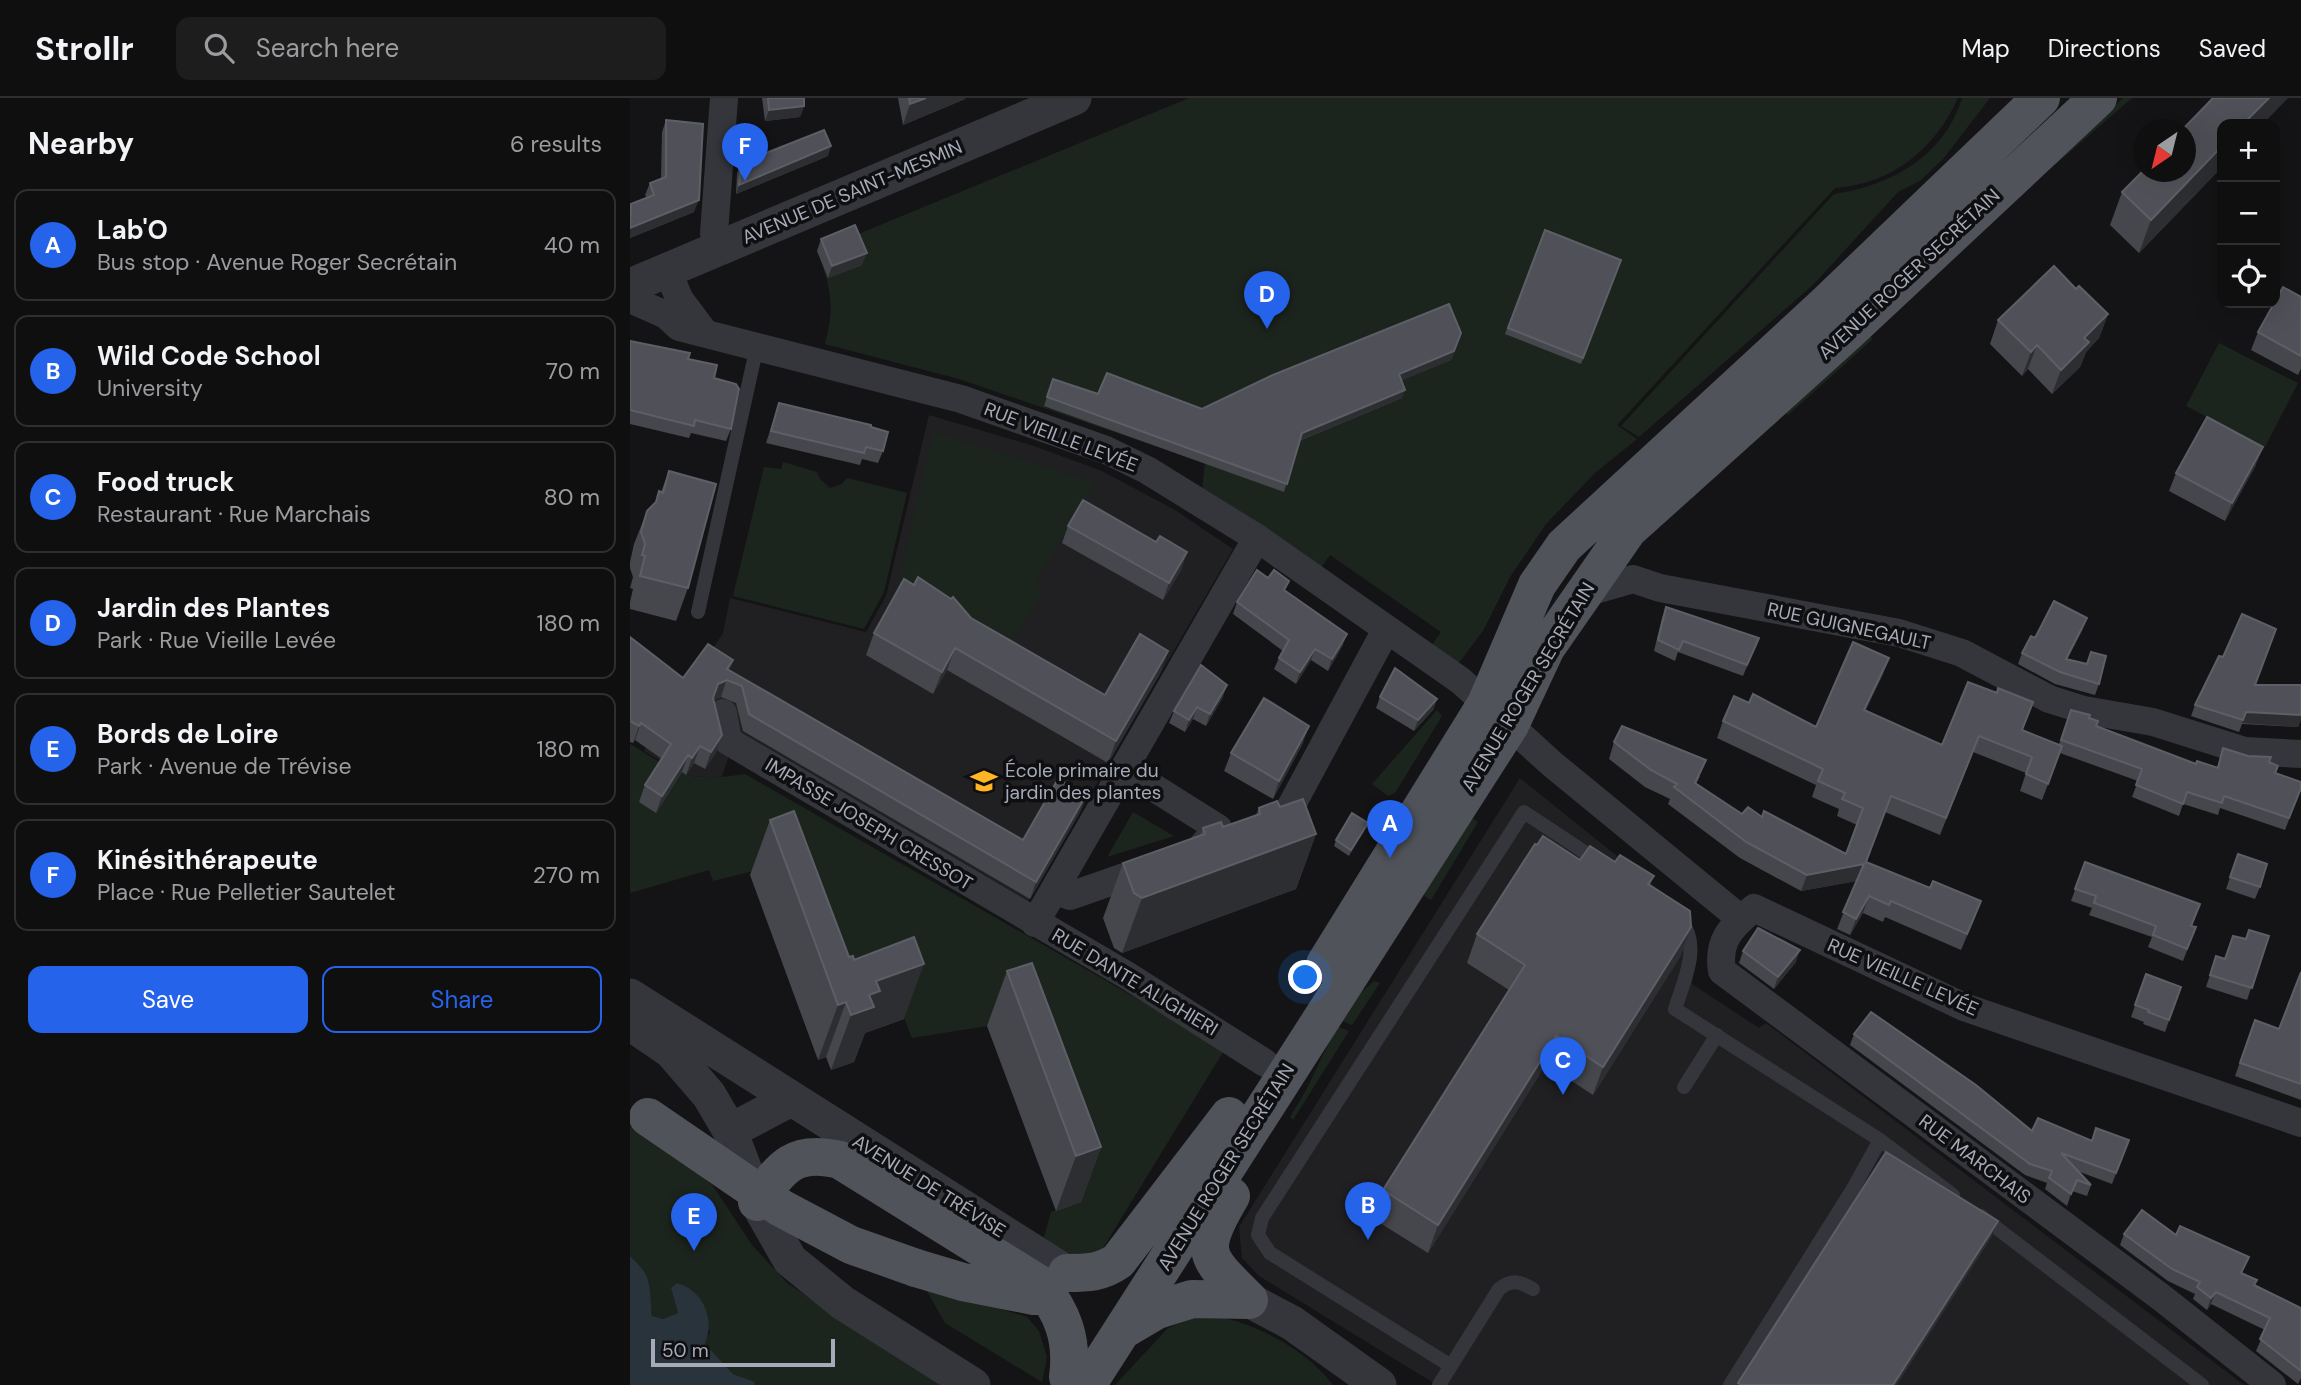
<!DOCTYPE html>
<html lang="en">
<head>
<meta charset="utf-8">
<style>
	body { margin:0; font-family:"DM Sans",sans-serif; background:#1d1d1e; color:#f1f3f6 }
	.controls { position:absolute; right:21px; top:21px; display:grid; overflow:hidden; border-radius:14px; box-shadow:0 7px 28px #0002 }
	.controls button { width:63px; height:63px; display:grid; place-items:center; padding:0; border:0; border-bottom:2px solid #2f2f30; background:#0f0f10; color:#f1f3f6; font:35px sans-serif }
	.compass { position:absolute; left:1503px; top:21px; width:63px; height:63px; border-radius:50%; background:#0f0f10; box-shadow:0 7px 28px #0002; rotate:215deg }
	.scale { position:absolute; left:21px; bottom:18px; width:184px; box-sizing:border-box; padding-left:7px; border:4px solid #a5abb8; border-top:0; font-size:19px; line-height:24px; white-space:nowrap; color:#a5abb8; -webkit-text-stroke:5px #0f0f11; paint-order:stroke }
	.you { position:absolute; left:676px; top:880px; width:24px; height:24px; margin:-18px; border:5px solid #fff; border-radius:50%; background:#1a73e8; box-shadow:0 0 0 10px #1a73e833 }
	.badge { display:grid; place-items:center; width:46px; height:46px; border-radius:50%; background:#2563eb; color:#fff; font-size:23px; font-weight:700 }
	.pin { position:absolute; translate:-50% -58px; filter:drop-shadow(0 2px 4px #0008) }
	.pin::after { content:''; position:absolute; top:37px; width:24px; height:21px; background:inherit; clip-path:polygon(0 0,100% 0,50% 100%) }
	.list { margin:0; padding:0; list-style:none }
	h2 { display:flex; justify-content:space-between; align-items:center; height:91px; margin:0; padding:0 28px; font-size:30px }
	h2 small { font-size:23px; font-weight:400; color:#9b9c9f }
	.list li { display:grid; grid-template-columns:46px 1fr auto; gap:21px; align-items:center; box-sizing:border-box; height:112px; margin:0 14px 14px; padding:0 14px; border:2px solid #2f2f30; border-radius:14px }
	.list b { display:block; font-size:26px; white-space:nowrap }
	.list p { margin:0; font-size:23px; white-space:nowrap; color:#9b9c9f }
	.list em { font-size:23px; font-style:normal; color:#9b9c9f }
	.actions { display:flex; gap:14px; padding:21px 28px }
	.actions a { flex:1; padding:16px 0; border:2px solid #2563eb; border-radius:14px; text-align:center; font-size:24px; color:#2563eb }
	.actions .main { background:#2563eb; color:#fff }
	.icon { flex:none; width:38px; height:38px; fill:none; stroke:currentColor; stroke-width:2; stroke-linecap:round; stroke-linejoin:round }
	.map { position:relative; flex:none; width:1671px; height:1287px; overflow:hidden }
	header { display:flex; align-items:center; gap:42px; box-sizing:border-box; height:98px; padding:0 35px; background:#0f0f10; border-bottom:2px solid #2f2f30 }
	header strong { font-size:33px }
	nav { display:flex; gap:38px; margin-inline-start:auto; font-size:24px }
	.search { width:490px; height:63px; background:#1d1d1e; display:flex; align-items:center; gap:18px; box-sizing:border-box; padding:0 24px; border-radius:14px; color:#9b9c9f; font-size:26px }
	main { display:flex }
	aside { flex:1; background:#0f0f10 }
	.map>svg:first-child { display:block }
	.built { fill:#202023 }
	.green { fill:#1c251d }
	.water { fill:#29333b }
	.lines { fill:none; stroke-linecap:round; stroke-linejoin:round }
	.service { stroke:#35363c; stroke-width:14 }
	.minor { stroke:#35363c; stroke-width:28 }
	.tertiary { stroke:#35363c; stroke-width:35 }
	.primary { stroke:#51535b; stroke-width:38 }
	.primary-bridge { stroke:#51535b; stroke-width:38 }
	.wall { fill:#45474c }
	.shaded-wall { fill:#2d2e32 }
	.building { fill:#505158; stroke:#5d5f67; stroke-width:2 }
	.labels { text-anchor:middle; dominant-baseline:central; stroke-width:7; stroke-linejoin:round; paint-order:stroke }
	.street-label { font-size:19px; fill:#a5abb8; stroke:#0f0f11 }
	.poi-label { font-size:19px; fill:#a5abb8; stroke:#0f0f11; text-anchor:start }
</style>
</head>
<body>
<header>
<strong>Strollr</strong>
<div class="search"><svg class="icon" aria-label="search" viewBox="0 0 24 24"><circle cx="10" cy="10" r="6"/><path d="M15 15l6 6"/></svg>Search here</div>
<nav><a>Map</a><a>Directions</a><a>Saved</a></nav>
</header>
<main>
<aside>
<h2>Nearby<small>6 results</small></h2>
<ul class="list">
<li><span class="badge">A</span><div><b>Lab'O</b><p>Bus stop · Avenue Roger Secrétain</p></div><em>40 m</em></li>
<li><span class="badge">B</span><div><b>Wild Code School</b><p>University</p></div><em>70 m</em></li>
<li><span class="badge">C</span><div><b>Food truck</b><p>Restaurant · Rue Marchais</p></div><em>80 m</em></li>
<li><span class="badge">D</span><div><b>Jardin des Plantes</b><p>Park · Rue Vieille Levée</p></div><em>180 m</em></li>
<li><span class="badge">E</span><div><b>Bords de Loire</b><p>Park · Avenue de Trévise</p></div><em>180 m</em></li>
<li><span class="badge">F</span><div><b>Kinésithérapeute</b><p>Place · Rue Pelletier Sautelet</p></div><em>270 m</em></li>
</ul>
<div class="actions"><a class="main">Save</a><a>Share</a></div>
</aside>
<div class="map">
<svg width="1671" height="1287" viewBox="0 0 1671 1287">
	<rect width="100%" height="100%" fill="#141416"/>
	<path class="built" d="M299,317L404,348L472,373L545,412L603,451L396,807L106,638L92,678L82,680L55,677L14,653L93,535L100,500L236,534L256,498Z
		M890,680L1044,804L1066,850L1062,886L1129,930L1136,925L1614,1287H807L629,1178L612,1160L609,1129Z"/>
	<path class="green" d="M559,0H1328C1305,51 1262,86 1205,90L987,327L1007,341L965,375L916,426L880,479L853,533L828,566L801,548L811,534L700,457L690,471L572,392L575,365L329,281L195,246C205,209 201,189 187,153Z
		M1332,0H1360L1313,61L1290,83L1268,94L1184,186L1009,339L991,328L1204,96C1260,88 1315,58 1332,0Z
		M1493,0H1502L1418,73Z
		M1239,237L1243,241L1158,317L1154,314Z
		M1589,245L1668,285L1635,349L1556,308Z
		M303,334L465,384L405,485L414,491L381,545L269,485Z
		M153,364L187,374L190,381L200,390L212,386L217,380L277,395L254,494L234,531L103,498L134,369L151,371Z
		M807,612L812,618L765,695L758,698L742,686Z
		M0,646C50,676 55,685 115,676L595,951L470,1155L450,1161L413,1143L421,1114L450,1103L357,928L282,940L264,895L199,914L144,768L83,783L79,772L0,795Z
		M503,714L544,738L477,759Z
		M839,718L848,724L801,802L794,798L799,780Z
		M744,883L750,885L722,927L710,922L719,905Z
		M707,928L719,933L663,1022L660,1019L675,994Z
		M0,1013L83,1088L122,1147L157,1185L313,1287H124V1284L103,1276L74,1246L80,1234L41,1190L48,1215L33,1221L22,1218C7,1190 37,1192 0,1158Z
		M293,1186L397,1219L409,1233L417,1259L412,1284L315,1225Z
		M590,1219C631,1228 678,1253 703,1287H485L538,1230L563,1220Z"/>
	<path class="water" d="M0,1158C21,1178 19,1181 21,1207C22,1211 20,1214 22,1218L33,1221L48,1215L41,1190L47,1185C74,1193 85,1221 75,1246L103,1276L125,1284L124,1287H0Z"/>
	<g class="lines">
		<path class="service" d="M68,514L127,248
			M1050,821C1072,847 1054,882 1045,911L1250,1042L1323,1097
			M1054,989L1087,937
			M1351,1118L1572,1287
			M821,1268L640,1155L628,1137L632,1120L894,714L971,765
			M809,1287L869,1191C882,1181 889,1183 903,1191
			M1100,1287L1224,1089L1250,1042"/>
		<path class="minor" d="M90,149L84,135L94,0
			M37,172L50,202L74,234
			M0,201L36,217L49,229L331,301L476,352L517,372L627,440L831,583L922,666L1111,821
			M951,496L1003,481L1030,490L1269,535L1332,555L1419,601L1454,612L1523,624L1615,653L1671,656
			M93,615L98,643L498,878L635,965
			M494,671L588,730L568,753
			M635,730L659,712L756,532
			M424,793L440,798L523,769
			M405,825L627,440
			M1642,1287L1532,1200L1092,873C1087,843 1101,829 1124,810L1334,909L1671,1025"/>
		<path class="tertiary" d="M0,188L444,0
			M0,898L437,1175
			M3,927L41,953L79,997L100,1033L127,1104L160,1162L213,1205L343,1287
			M100,1033L161,1001
			M619,1202L662,1225L749,1287"/>
		<path class="primary" d="M695,866L856,606L907,487L934,448L1194,208L1411,0
			M601,1098C567,1155 575,1158 619,1202
			M127,1104C152,1068 164,1051 210,1062L409,1186C433,1214 443,1242 438,1279
			M286,1170L333,1184L404,1198L416,1197
			M437,1175C457,1175 471,1175 488,1163L599,1018
			M495,1231L527,1212L562,1201L619,1202
			M457,1287L880,627L916,550L998,432L1219,233L1468,0"/>
		<path class="primary-bridge" d="M18,1019L151,1110L221,1147L286,1170"/>
	</g>
	<path class="wall" d="M132,0H174V8L170,19L135,23Z
		M268,0H335V1L273,27Z
		M36,22L64,114L0,140V110L1,106L17,100L15,97L20,85L31,80L32,34Z
		M1592,26V69L1509,155L1480,127L1492,94Z
		M198,58L106,96L107,75L111,65Z
		M915,132L991,162L951,266L875,236Z
		M191,141L232,167L198,180L187,153Z
		M1446,191L1478,216L1469,240L1456,254L1450,269L1422,296L1398,271L1392,278L1360,246L1368,222Z
		M1671,199V271L1668,277L1621,252L1628,234Z
		M831,235L821,262L771,282L772,300L669,343L654,394L414,308L423,281L468,296L572,311Z
		M0,243L58,261L84,280L101,331L96,343L61,335L59,340L0,326Z
		M149,305L241,329L253,353L248,365L232,361L230,367L136,345Z
		M1626,367L1595,423L1539,393L1546,375Z
		M39,373L58,490L46,523L0,511V504L3,491L0,490L3,479L0,470V464L4,446L17,413L25,405L31,394Z
		M438,428L526,444L557,454L551,472L533,502L432,445Z
		M656,493L713,547L698,573L681,562L666,586L644,571L649,560L653,553L603,516L607,504Z
		M1036,509L1129,540L1113,578L1048,554L1045,563L1024,553L1032,520Z
		M341,520L475,597L538,553L530,575L478,665L317,572L303,596L236,557L244,535Z
		M1453,531L1437,561L1469,586L1465,597L1425,586L1388,566L1392,555L1405,540Z
		M0,539L53,580L103,562L99,573L393,742L456,697L450,714L400,801L113,633L106,605L91,599L83,602L92,637L86,654L75,671L64,665L56,677L52,674L26,715L9,704L15,687L32,661L5,642L3,645L0,644Z
		M1253,576L1235,613L1312,647L1367,595L1403,604L1392,632L1429,646L1441,612L1459,620L1466,628L1566,666L1587,670L1593,650L1639,664L1645,675L1671,690L1655,732L1590,710L1588,717L1553,706L1549,718L1502,699L1508,683L1430,655L1412,702L1390,693L1396,675L1343,654L1310,737L1255,714L1236,764L1345,820L1331,852L1255,819L1253,824L1233,815L1220,837L1207,831L1226,783L1171,793L1110,760L1038,706L1040,701L1015,689L979,661L984,644L1070,678L1066,686L1112,716L1132,719L1216,756L1227,727L1207,718L1209,711L1182,699L1186,687L1087,640L1093,623L1119,605L1186,629Z
		M1625,587H1671V621L1668,629L1612,626L1609,634L1561,618L1565,607Z
		M593,599L576,628L563,621L555,634L539,625L544,613Z
		M750,599L807,601L803,612L784,633L746,610Z
		M673,645L643,701L594,673L601,655Z
		M650,709L686,736L666,791L492,855L484,850L473,820L493,765L570,737L573,730L593,729L626,717L629,710Z
		M140,722L219,859L224,862L274,921L235,935L224,964L201,972L196,959L188,962L120,777Z
		M735,731L719,758L704,748L706,742Z
		M1608,756L1630,789L1625,801L1596,791Z
		M950,762L985,764L1024,778L1020,787L1051,857L963,997L916,966L798,1155L742,1120L753,1092L879,892L837,865L847,836Z
		M1455,764L1562,828L1566,829L1553,863L1518,849L1522,839L1459,817L1462,810L1441,803Z
		M1639,838L1617,902L1576,889L1586,858L1595,861L1615,841Z
		M1113,853L1166,864L1144,891L1109,865Z
		M377,873L471,1049L451,1104L426,1113L357,928Z
		M1671,874V1002L1605,978L1625,922L1649,931Z
		M1516,876L1551,889L1535,934L1513,926L1514,924L1501,919Z
		M1224,936L1402,1033L1462,1043L1499,1042L1482,1086L1450,1074L1461,1087L1457,1098L1442,1093L1437,1108L1415,1091L1417,1085L1395,1077L1220,947Z
		M1494,1136L1546,1137L1612,1176L1625,1187L1671,1210V1280L1668,1286L1626,1253L1635,1232L1581,1206L1577,1212L1563,1201L1565,1196L1538,1183L1490,1147Z"/>
	<path class="shaded-wall" d="M296,0H335V1L273,27L280,6Z
		M1639,0H1658L1633,26H1613Z
		M174,8L170,19L135,23L139,12Z
		M201,48L198,58L106,96L109,87Z
		M1592,48V69L1509,155L1521,122Z
		M69,102L64,114L0,140V130Z
		M237,155L232,167L198,180L202,168Z
		M1478,216L1469,240L1456,254L1450,269L1422,296L1431,272L1454,240Z
		M1407,247L1398,271L1392,278L1401,254Z
		M824,253L821,262L766,285L769,276Z
		M775,292L772,300L668,343L672,335Z
		M1633,349L1626,367L1595,423L1602,405Z
		M557,454L551,472L533,502L539,485Z
		M1457,520L1453,531L1432,572L1436,561Z
		M717,536L713,547L698,573L702,561Z
		M325,550L317,572L303,596L312,574Z
		M685,551L681,562L666,586L670,574Z
		M538,553L530,575L478,665L486,643Z
		M1259,560L1253,576L1228,629L1234,612Z
		M103,562L91,599L82,603L88,586Z
		M597,587L593,599L576,628L580,616Z
		M807,601L803,612L784,633L788,622Z
		M567,609L563,621L555,634L559,622Z
		M1616,614L1671,617V621L1668,629L1612,625Z
		M11,625L5,642L3,645L9,628Z
		M679,628L673,645L643,701L649,683Z
		M92,637L86,654L75,671L81,654Z
		M70,648L64,665L56,677L62,660Z
		M58,657L52,674L26,715L32,698Z
		M456,697L450,714L400,801L406,784Z
		M738,725L735,731L719,758L721,752Z
		M686,736L666,791L492,855L512,800Z
		M1234,766L1228,783L1171,793L1177,777Z
		M1239,798L1233,815L1220,837L1226,821Z
		M1351,803L1345,820L1331,852L1337,836Z
		M1061,829L1051,857L963,997L973,969Z
		M1170,852L1166,864L1144,891L1148,879Z
		M294,866L274,921L235,935L224,964L201,972L221,917L239,897L246,883Z
		M216,904L196,959L188,962L208,907Z
		M926,938L916,966L798,1155L808,1127Z
		M471,1049L451,1104L426,1113L446,1058Z
		M1368,1123L1361,1140L1267,1287H1263Z
		M1586,1194L1581,1206L1577,1212L1581,1200Z"/>
	<path class="building" d="M138,0H174V8L139,12Z
		M279,0H296L280,6Z
		M1583,0H1639L1613,26H1592V48L1521,122L1492,94L1514,72V74H1556V32H1552Z
		M36,22L73,26L69,102L0,130L1,106L24,97L20,85L36,79Z
		M194,32L201,48L109,87L111,65Z
		M225,127L237,155L202,168L191,141Z
		M915,132L991,162L953,260L878,230Z
		M1424,168L1446,191L1449,188L1478,216L1454,240L1459,244L1431,272L1407,247L1401,254L1368,222Z
		M1653,189L1671,199V258L1628,234Z
		M819,206L831,235L824,253L769,276L775,292L672,335L657,386L417,299L423,281L468,296L477,275L572,311L643,277Z
		M0,243L60,255L58,261L87,267L84,280L106,286L109,291L101,331L65,322L64,328L0,312Z
		M149,305L241,327V329L258,334L253,353L236,349L234,355L141,333Z
		M1577,319L1633,349L1602,405L1546,375Z
		M39,373L86,386L58,490L10,478L15,458L12,457L15,446L11,434L17,413L26,404L29,393L33,395Z
		M453,402L526,444L530,438L557,454L539,485L438,428Z
		M627,472L638,480L644,472L659,483L654,492L717,536L702,561L685,551L670,574L649,560L659,542L607,504Z
		M288,479L321,501L323,499L341,520L475,597L510,536L538,553L486,643L325,550L312,574L244,535L274,481L284,487Z
		M1424,503L1457,520L1436,561L1457,566L1461,554L1476,558L1469,586L1430,574L1392,555L1401,538L1405,540Z
		M1036,509L1129,540L1117,567L1053,543L1049,552L1028,542Z
		M1612,516L1646,531L1625,587H1671V617L1616,614L1613,622L1565,607L1589,558L1593,559Z
		M0,539L53,580L78,546L103,562L97,571L393,742L428,681L456,697L406,784L119,616L112,588L97,582L88,586L83,600L92,637L81,654L70,648L62,660L58,657L32,698L15,687L41,646L11,625L9,628L0,623Z
		M1223,544L1259,560L1234,612L1312,647L1338,584L1367,595L1368,590L1403,604L1392,632L1432,648L1418,686L1396,676L1402,659L1349,638L1316,720L1261,698L1236,764L1300,790L1303,783L1351,803L1337,836L1261,803L1259,807L1239,798L1226,821L1213,814L1234,766L1177,777L1116,744L1044,689L1047,686L1021,672L984,644L992,628L1076,662L1065,685L1112,716L1118,709L1132,719L1134,713L1216,756L1233,710L1212,701L1215,695L1188,683L1193,671L1093,623L1104,598L1119,605L1123,596L1186,629Z
		M571,567L597,587L580,616L567,609L559,622L544,613Z
		M765,570L807,601L788,622L750,599Z
		M634,600L679,628L649,683L601,655Z
		M1441,612L1460,617L1459,620L1468,623L1466,628L1566,666L1567,663L1588,670L1593,650L1618,658L1641,659L1639,664L1648,668L1645,675L1671,684V690L1659,720L1594,698L1592,705L1557,694L1553,706L1506,687L1512,671L1431,642Z
		M673,701L686,736L512,800L504,795L493,765L575,736L573,730L591,724L593,729L630,716L629,710L647,703L650,709Z
		M164,713L219,859L223,858L224,862L284,839L294,866L246,883L250,893L239,897L244,909L221,917L216,904L208,907L140,722Z
		M722,715L738,725L721,752L706,742Z
		M913,738L950,762L960,748L985,764L990,757L1024,778L1018,786L1060,813L1061,829L973,969L926,938L808,1127L753,1092L895,867L847,836L905,746L907,747Z
		M1608,756L1637,766L1630,789L1600,779Z
		M1455,764L1570,806L1561,828L1566,829L1557,851L1523,837L1526,828L1464,805L1466,798L1445,791Z
		M1128,830L1170,852L1148,879L1113,853Z
		M1619,832L1639,838L1622,890L1580,877L1586,858L1595,861L1603,838L1616,841Z
		M402,865L471,1049L446,1058L377,873Z
		M1671,874V986L1610,965L1625,922L1649,931Z
		M1516,876L1551,889L1539,922L1518,914L1519,912L1505,907Z
		M1241,914L1346,987L1402,1033L1408,1020L1462,1043L1466,1030L1499,1042L1486,1075L1431,1055L1461,1087L1447,1082L1441,1096L1419,1080L1422,1073L1400,1066L1224,936Z
		M1256,1054L1368,1123L1263,1287H1111L1108,1285Z
		M1512,1112L1546,1137L1550,1128L1619,1159L1611,1175L1627,1182L1624,1187L1671,1210V1273L1630,1241L1640,1220L1586,1194L1581,1200L1567,1189L1570,1184L1542,1171L1494,1136Z"/>
	<defs>
		<g id="school-bare" transform="scale(2.1)"><path d="M0-5L7-2L0 1L-7-2ZM-4 1L0 2.5L4 1V4Q0 6-4 4Z" fill="#ffb524" stroke="#0f0f11" stroke-width="2.5" paint-order="stroke"/></g>
	</defs>
	<g fill-rule="evenodd">
		<use href="#school-bare" x="354" y="683"/>
	</g>
	<g class="labels">
		<g class="street-label">
			<text transform="translate(222 94) rotate(-23)">AVENUE DE SAINT-MESMIN</text>
			<text transform="translate(1279 176) rotate(-43)">AVENUE ROGER SECRÉTAIN</text>
			<text transform="translate(431 339) rotate(21)">RUE VIEILLE LEVÉE</text>
			<text transform="translate(1219 528) rotate(12)">RUE GUIGNEGAULT</text>
			<text transform="translate(898 589) rotate(-59)">AVENUE ROGER SECRÉTAIN</text>
			<text transform="translate(239 726) rotate(31)">IMPASSE JOSEPH CRESSOT</text>
			<text transform="translate(1273 879) rotate(24)">RUE VIEILLE LEVÉE</text>
			<text transform="translate(505 884) rotate(31)">RUE DANTE ALIGHIERI</text>
			<text transform="translate(1345 1061) rotate(37)">RUE MARCHAIS</text>
			<text transform="translate(596 1069) rotate(-58)">AVENUE ROGER SECRÉTAIN</text>
			<text transform="translate(299 1088) rotate(32)">AVENUE DE TRÉVISE</text>
		</g>
		<g class="poi-label">
			<text x="375" y="672">École primaire du<tspan x="375" dy="22">jardin des plantes</tspan></text>
		</g>
	</g>
</svg>
<div class="controls">
<button>+</button>
<button>−</button>
<button><svg class="icon" aria-label="locate" viewBox="0 0 24 24"><circle cx="12" cy="12" r="6"/><path d="M12 2v4M12 18v4M2 12h4M18 12h4"/></svg></button>
</div>
<svg class="compass" viewBox="-18 -18 36 36"><path d="M0-13l5 13h-10z" fill="#e53935"/><path d="M0 13l5-13h-10z" fill="#9b9c9f"/></svg>
<div class="scale">50 m</div>
<div class="you"></div>
<div class="pin badge" style="left:760px;top:760px">A</div>
<div class="pin badge" style="left:738px;top:1142px">B</div>
<div class="pin badge" style="left:933px;top:997px">C</div>
<div class="pin badge" style="left:637px;top:231px">D</div>
<div class="pin badge" style="left:64px;top:1153px">E</div>
<div class="pin badge" style="left:115px;top:83px">F</div>
</div>
</main>
</body>
</html>
